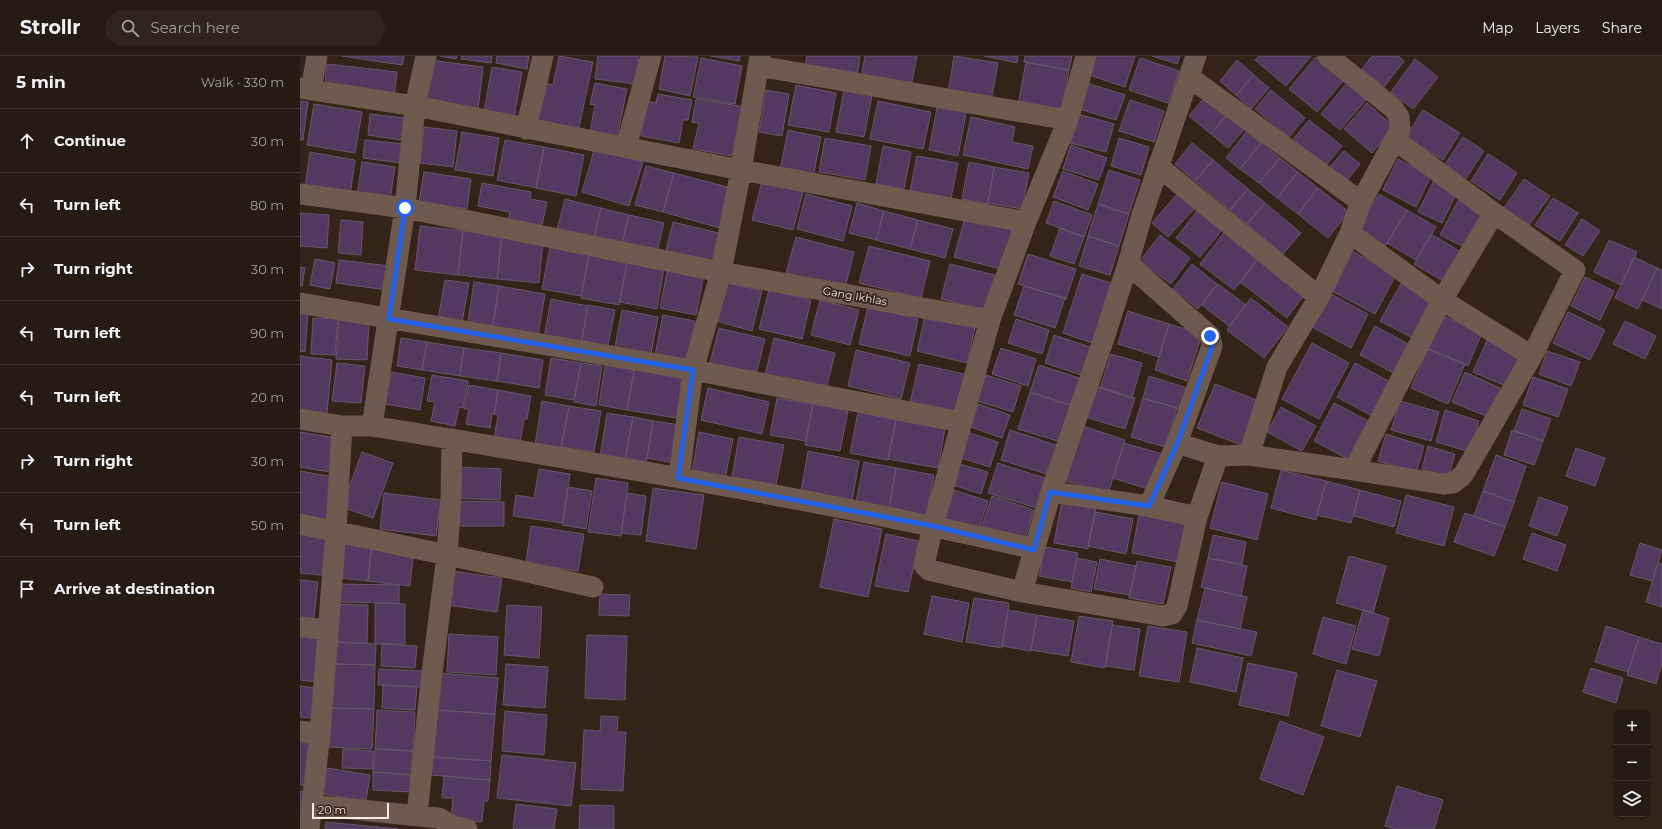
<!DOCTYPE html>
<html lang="en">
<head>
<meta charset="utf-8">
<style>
	body { margin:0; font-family:Montserrat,sans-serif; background:#2f231b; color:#f1f3f6 }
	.controls { position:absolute; right:12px; bottom:12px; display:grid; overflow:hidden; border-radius:6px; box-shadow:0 1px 3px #0004 }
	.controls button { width:36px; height:36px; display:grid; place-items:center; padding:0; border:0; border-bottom:1px solid #433832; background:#271a12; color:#f1f3f6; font:20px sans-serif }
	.scale { position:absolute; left:12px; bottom:10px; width:77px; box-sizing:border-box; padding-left:4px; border:2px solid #f8ece5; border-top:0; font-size:11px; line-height:14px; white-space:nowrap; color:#f8ece5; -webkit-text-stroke:3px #342318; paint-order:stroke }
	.stop { position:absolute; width:12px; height:12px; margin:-9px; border:3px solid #2563eb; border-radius:50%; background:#fff }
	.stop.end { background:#2563eb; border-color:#fff; box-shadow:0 1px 4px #0008 }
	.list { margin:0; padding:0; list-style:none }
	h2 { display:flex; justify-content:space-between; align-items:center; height:52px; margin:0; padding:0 16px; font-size:17px }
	h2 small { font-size:13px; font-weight:400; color:#a4a19f }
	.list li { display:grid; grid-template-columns:26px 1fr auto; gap:12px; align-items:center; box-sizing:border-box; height:64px; padding:0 16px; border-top:1px solid #433832 }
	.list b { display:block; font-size:15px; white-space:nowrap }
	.list em { font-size:13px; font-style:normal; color:#a4a19f }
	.icon { flex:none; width:22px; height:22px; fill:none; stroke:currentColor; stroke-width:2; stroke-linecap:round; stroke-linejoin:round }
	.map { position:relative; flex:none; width:1362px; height:773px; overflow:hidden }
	header { display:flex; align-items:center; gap:24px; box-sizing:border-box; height:56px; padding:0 20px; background:#271a12; border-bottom:1px solid #433832 }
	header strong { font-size:19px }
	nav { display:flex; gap:22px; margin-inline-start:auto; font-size:14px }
	.search { width:280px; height:36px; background:#2f231b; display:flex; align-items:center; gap:10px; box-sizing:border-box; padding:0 14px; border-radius:22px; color:#a4a19f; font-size:15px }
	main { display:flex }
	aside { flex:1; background:#271a12 }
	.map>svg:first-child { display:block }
	.building { fill:#533960; stroke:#64586a }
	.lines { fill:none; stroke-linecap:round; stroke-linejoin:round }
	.street { stroke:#6e5a4e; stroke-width:21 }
	.route { stroke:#2563eb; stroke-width:5 }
	.labels { text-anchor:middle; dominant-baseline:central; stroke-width:3.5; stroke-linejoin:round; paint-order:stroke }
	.street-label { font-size:11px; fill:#f8ece5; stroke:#342318 }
</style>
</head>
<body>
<header>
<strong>Strollr</strong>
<div class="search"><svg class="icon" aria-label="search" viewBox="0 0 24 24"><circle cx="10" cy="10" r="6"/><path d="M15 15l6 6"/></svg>Search here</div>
<nav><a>Map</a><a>Layers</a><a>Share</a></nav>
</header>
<main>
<aside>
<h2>5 min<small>Walk · 330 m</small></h2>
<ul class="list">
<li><svg class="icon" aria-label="ahead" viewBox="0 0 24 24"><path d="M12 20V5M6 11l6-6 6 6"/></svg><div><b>Continue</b></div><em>30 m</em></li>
<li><svg class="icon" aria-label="left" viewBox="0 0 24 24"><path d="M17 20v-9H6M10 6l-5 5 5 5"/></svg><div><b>Turn left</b></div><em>80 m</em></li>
<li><svg class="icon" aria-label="right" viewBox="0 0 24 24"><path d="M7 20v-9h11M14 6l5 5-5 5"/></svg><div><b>Turn right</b></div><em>30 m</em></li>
<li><svg class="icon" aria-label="left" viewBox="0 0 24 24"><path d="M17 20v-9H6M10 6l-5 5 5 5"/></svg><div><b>Turn left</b></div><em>90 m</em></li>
<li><svg class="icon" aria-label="left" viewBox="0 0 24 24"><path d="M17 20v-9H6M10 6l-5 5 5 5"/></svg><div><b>Turn left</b></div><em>20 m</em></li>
<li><svg class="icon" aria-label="right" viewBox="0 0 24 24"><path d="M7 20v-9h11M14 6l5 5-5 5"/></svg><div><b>Turn right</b></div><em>30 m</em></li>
<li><svg class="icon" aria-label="left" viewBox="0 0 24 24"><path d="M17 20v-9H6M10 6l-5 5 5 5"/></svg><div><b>Turn left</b></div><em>50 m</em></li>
<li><svg class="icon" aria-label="arrive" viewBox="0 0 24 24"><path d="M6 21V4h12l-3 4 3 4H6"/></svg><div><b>Arrive at destination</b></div></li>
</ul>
</aside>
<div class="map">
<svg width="1362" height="773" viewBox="0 0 1362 773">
	<rect width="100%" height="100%" fill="#342318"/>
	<path class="building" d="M42,0H104L102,9Z
		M140,0H157L156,3Z
		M162,0H192L191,7L161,3Z
		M197,0H229L227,13L196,7Z
		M259,0L293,6L278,76L234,67L242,27L253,29Z
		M298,0H339L336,28L295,23Z
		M365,0L398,1L390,40L359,33Z
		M411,0H440L439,5Z
		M507,0H560L557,21L505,12Z
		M565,0H617L611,30L561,21Z
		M654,0L698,7L691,45L648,38Z
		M684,0H718L717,7Z
		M725,0H772L769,14L724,6Z
		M796,0H835L825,31L789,19Z
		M852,0H880L877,8Z
		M959,0H1011L986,30L955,4Z
		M1072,0H1098L1104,5L1084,31L1062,13Z
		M1016,1L1044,24L1017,56L989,33Z
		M401,2L442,10L435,48L393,41Z
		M840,2L879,15L868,47L829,34Z
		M1115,3L1138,21L1113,53L1091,36Z
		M130,4L183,11L178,54L124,47Z
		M937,4L954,19L936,39L920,25Z
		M726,6L769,14L761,57L718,49Z
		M27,8L97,16L94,41L24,33Z
		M192,11L222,16L214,62L184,56Z
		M954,19L969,32L951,53L936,39Z
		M295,27L327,33L317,82L290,76L295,49L290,48Z
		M787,27L825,39L816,64L779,53Z
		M1047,27L1066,44L1040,74L1021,58Z
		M496,29L536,37L529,76L488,69Z
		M466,34L489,38L482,80L459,76Z
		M544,34L572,39L564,81L536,76Z
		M971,34L1005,62L989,81L955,53Z
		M358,38L392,44L388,64H383L379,87L341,80L347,45L356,47Z
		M904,42L926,60L911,78L889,60Z
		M396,43L445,51L441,75L437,74L432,100L393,93L399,67L392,66Z
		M830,44L864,55L854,86L819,75Z
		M0,45L8,46L3,84H0Z
		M578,45L631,56L623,93L570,83Z
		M638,47L667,52L658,100L629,94Z
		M1067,47L1094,71L1072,97L1044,73Z
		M14,48L62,56L55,97L7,89Z
		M1123,54L1160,77L1143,104L1106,81Z
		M929,57L946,71L928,92L911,78Z
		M70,58L104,62L101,84L68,79Z
		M778,58L814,68L806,96L770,87Z
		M671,61L715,71L712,86L733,90L728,113L663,99Z
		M1009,64L1042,90L1023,113L991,86Z
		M124,71L157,75L153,111L120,107Z
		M488,74L521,81L513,122L480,115Z
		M162,76L199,82L193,120L155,114Z
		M946,76L961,87L940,113L926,102Z
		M1163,81L1184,95L1165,124L1144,110Z
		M525,82L571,90L565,124L519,116Z
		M819,82L849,91L841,119L811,110Z
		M65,84L104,88L101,107L63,102Z
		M205,84L244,91L236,132L197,124Z
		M892,87L913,104L895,125L875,108Z
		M961,87L980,102L959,127L940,113Z
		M771,89L807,102L799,124L763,113Z
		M583,90L611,96L604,133L576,128Z
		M244,91L284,99L276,140L236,132Z
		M295,91L343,106L329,150L282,136Z
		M1044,95L1060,108L1045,127L1028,113Z
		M10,96L55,104L50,139L5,131Z
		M1188,98L1217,117L1200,144L1171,125Z
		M617,100L658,107L651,142L610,135Z
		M980,102L998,116L977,142L959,127Z
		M1098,103L1131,120L1116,151L1083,134Z
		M913,104L948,133L930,154L895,125Z
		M62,106L95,111L90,144L57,139Z
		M669,106L694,111L688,148L662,143Z
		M346,110L374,117L363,156L335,149Z
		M694,111L729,117L722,153L688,147Z
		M809,114L840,124L829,158L798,148Z
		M763,115L798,128L788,154L753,141Z
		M124,116L171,123L167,153L119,146Z
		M998,116L1018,132L998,158L977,142Z
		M374,117L431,132L420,172L363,156Z
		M1224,123L1250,140L1229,169L1204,152Z
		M1134,124L1157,136L1142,167L1118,156Z
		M462,125L503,136L493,174L452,164Z
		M182,127L231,136L230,143L247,146L241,174L207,167L210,156L178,150Z
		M1018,132L1049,156L1028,182L998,158Z
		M948,133L965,147L947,168L930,154Z
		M879,136L896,151L868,181L852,167Z
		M506,138L552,150L543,185L497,173Z
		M1079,138L1107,154L1085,190L1057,173Z
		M1253,142L1278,157L1260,185L1235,169Z
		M265,143L301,152L293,186L256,177Z
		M1159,143L1185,157L1166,192L1140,179Z
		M754,145L792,159L784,181L746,167Z
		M557,147L584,155L576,184L549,177Z
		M965,147L1001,177L983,198L947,168Z
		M798,148L829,158L819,190L788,180Z
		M900,151L925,170L900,201L876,182Z
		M301,152L329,159L321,191L293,186Z
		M1107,154L1136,171L1116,204L1087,187Z
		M584,155L618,164L610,193L576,184Z
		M0,157L29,159L27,192L0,190Z
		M329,159L364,167L356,200L321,191Z
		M665,162L715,175L705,214L654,201Z
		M1282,163L1300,175L1283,200L1265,189Z
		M41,164L63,166L61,199L38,197Z
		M618,164L653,173L645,202L610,193Z
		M373,166L419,177L411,209L365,198Z
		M120,170L163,175L158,219L115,214Z
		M760,172L784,181L774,208L750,200Z
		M927,173L961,199L934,234L900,208Z
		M163,175L202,179L197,223L158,219Z
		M1131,178L1161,196L1143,225L1114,208Z
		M202,179L243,184L239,227L197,223Z
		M860,179L890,202L871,228L840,205Z
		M788,180L819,190L810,219L779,210Z
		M496,181L554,196L545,232L486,217Z
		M1309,184L1337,196L1321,229L1294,216Z
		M569,190L630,205L621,242L559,227Z
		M250,191L289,199L281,240L242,233Z
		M1050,194L1096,219L1075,258L1028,233Z
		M728,198L776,213L766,243L718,228Z
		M289,199L327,206L319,249L281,242Z
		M961,199L1007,235L987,262L940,226Z
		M1334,201L1357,212L1338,253L1315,242Z
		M15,203L35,207L30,233L10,229Z
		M39,204L90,210L87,234L36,227Z
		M327,206L364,213L357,253L320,246Z
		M650,208L695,219L686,254L641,243Z
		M892,208L917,228L898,253L873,233Z
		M0,211L5,212L2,230H0Z
		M368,211L404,218L396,259L360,252Z
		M1357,212L1362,214V253L1342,244Z
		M782,218L811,227L792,287L763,277Z
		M1285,221L1314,235L1300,264L1271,250Z
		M145,224L169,227L162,267L138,263Z
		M1103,224L1135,241L1113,282L1080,265Z
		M174,226L199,230L192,277L167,273Z
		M425,226L462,235L452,275L416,265Z
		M918,228L946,249L929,270L902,249Z
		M199,230L245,238L238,281L192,273Z
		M724,230L765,242L755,272L714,259Z
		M469,234L511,244L502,283L459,273Z
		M1031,238L1068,258L1051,292L1012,271Z
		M951,242L988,271L964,302L927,274Z
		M251,243L288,250L281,289L244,282Z
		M520,244L559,254L550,289L511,279Z
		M288,249L315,254L307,294L281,289Z
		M568,251L618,263L610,300L559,288Z
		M0,254H8L5,296L0,295Z
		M322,254L358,261L350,303L314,296Z
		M828,255L869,268L859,301L818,288Z
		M1268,256L1305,274L1290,304L1253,287Z
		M363,259L395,265L387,310L354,304Z
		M625,260L675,272L667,307L617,295Z
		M1143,260L1182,277L1168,310L1128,293Z
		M13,262L38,263L35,299L11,298Z
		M716,263L749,274L742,298L708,287Z
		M39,264L69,266L67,304L36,303Z
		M1325,265L1356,280L1345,303L1313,288Z
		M869,268L902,278L887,325L855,314Z
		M1075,270L1110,289L1094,317L1060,299Z
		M419,272L465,283L456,319L410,307Z
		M754,279L793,292L784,320L745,307Z
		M101,282L127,286L122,314L97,310Z
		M474,282L535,297L526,334L465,319Z
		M1188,282L1221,296L1206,330L1173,316Z
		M127,286L164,292L160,320L122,314Z
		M1012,287L1049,307L1019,363L982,343Z
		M164,292L201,297L197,325L160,320Z
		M701,292L736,303L728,330L692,318Z
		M1128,293L1165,308L1148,348L1111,332Z
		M556,294L610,307L601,343L548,330Z
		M1247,295L1280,306L1271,330L1239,318Z
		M201,297L243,304L239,332L197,325Z
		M811,298L842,307L832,342L800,332Z
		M0,300L32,304L27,357L0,354Z
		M251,302L281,307L274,344L245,339Z
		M37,307L65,310L61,347L32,345Z
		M281,307L302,310L296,350L274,346Z
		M1055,307L1094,328L1076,362L1037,341Z
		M619,308L668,319L658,358L610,347Z
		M305,309L334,314L327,354L299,349Z
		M739,309L782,323L773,350L730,336Z
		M335,312L384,321L377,362L327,354Z
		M91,316L125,322L120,354L85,348Z
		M1165,316L1200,332L1188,361L1152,346Z
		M132,319L168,325L163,352L159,351L155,370L131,365L135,346L127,345Z
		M686,319L721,330L713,356L677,345Z
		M849,320L887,332L881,353L843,342Z
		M1233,321L1268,333L1258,361L1223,349Z
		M915,328L962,346L944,390L897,372Z
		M169,329L198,334L194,358L192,357L190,372L166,368L169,353H164Z
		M795,330L835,342L825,373L785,361Z
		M408,332L469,346L462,378L401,364Z
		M198,334L231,340L227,363H224L220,387L194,383L198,359L194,358Z
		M730,336L773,350L761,386L718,373Z
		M477,342L513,348L506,385L470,379Z
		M843,342L877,352L865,391L831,381Z
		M242,345L269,350L261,393L235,389Z
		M1100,345L1139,356L1131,385L1091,374Z
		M1034,347L1068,365L1048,403L1014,385Z
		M513,348L548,355L540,395L505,389Z
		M678,348L710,359L702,382L671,371Z
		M269,350L301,355L294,396L261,391Z
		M981,351L1016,370L1002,395L967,376Z
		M1222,353L1251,363L1243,385L1214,375Z
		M1145,354L1179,365L1170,396L1136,386Z
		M558,356L596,364L588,404L550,397Z
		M307,357L333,361L325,405L300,401Z
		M333,361L353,365L346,407L325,403Z
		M596,364L645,373L638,412L588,403Z
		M353,365L381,369L374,407L347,402Z
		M783,370L825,384L808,438L766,425Z
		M710,374L759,390L750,419L701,404Z
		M1212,374L1243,385L1234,409L1204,399Z
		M0,376L36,382L30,416L0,411Z
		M399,376L433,383L425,422L392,416Z
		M666,376L698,386L690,411L658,401Z
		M1086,378L1124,390L1116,417L1078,405Z
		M439,381L484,389L476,429L432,421Z
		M824,387L862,398L851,434L813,422Z
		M1128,390L1155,398L1148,421L1122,413Z
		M1276,392L1305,402L1295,430L1266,420Z
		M508,395L559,405L552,445L501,435Z
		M62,396L93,407L73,462L42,451Z
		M1196,399L1226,410L1214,446L1183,435Z
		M564,406L596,412L589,452L556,446Z
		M698,407L745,422L736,452L688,437Z
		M660,408L688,416L681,438L653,429Z
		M156,411L201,413L200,444L155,442Z
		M596,412L634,419L626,462L589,452Z
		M239,413L270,418L263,467L213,460L216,439L234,442Z
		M981,414L1026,425L1016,464L971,452Z
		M0,415L33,421L26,466L0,461Z
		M296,422L328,427L321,480L288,476Z
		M1026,425L1060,434L1051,467L1017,459Z
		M922,426L968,438L957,484L910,472Z
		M268,431L292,435L286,473L262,469Z
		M353,432L404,439L396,493L346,485Z
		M654,434L688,445L679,473L645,462Z
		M1060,434L1101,445L1094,471L1054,460Z
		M1183,435L1214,446L1205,471L1174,460Z
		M84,437L141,444L136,480L80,473Z
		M327,437L346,440L341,479L321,477Z
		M1106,439L1154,451L1144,490L1096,477Z
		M692,440L734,454L723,489L680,476Z
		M1239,441L1268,451L1257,480L1229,470Z
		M160,445L204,446V470H159Z
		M762,445L796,452L788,493L754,487Z
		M795,456L833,463L826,498L788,490Z
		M1165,457L1205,471L1194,500L1154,486Z
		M839,459L885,468L878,506L832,497Z
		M534,463L582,473L568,541L520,531Z
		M231,470L284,478L278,515L226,507Z
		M1232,477L1266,489L1257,515L1223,503Z
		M0,478L27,481L23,519L0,517Z
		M586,478L619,485L608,536L575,530Z
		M913,479L946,486L942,509L908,502Z
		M42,484L72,487L68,525L38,522Z
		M72,487L114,492L110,530L68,525Z
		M1340,487L1362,494L1352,525L1330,519Z
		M745,491L778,497L772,526L739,520Z
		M1049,500L1086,510L1073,557L1036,547Z
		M777,502L797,506L791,536L771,532Z
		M908,502L947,510L941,540L901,531Z
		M800,503L836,510L830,539L794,533Z
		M837,505L871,511L863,548L829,542Z
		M1358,507L1362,508V551L1346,546Z
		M152,515L202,522L197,556L147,549Z
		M0,524L18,526L13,570L0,568Z
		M38,528L99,529V547L38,546Z
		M905,532L947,541L940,573L897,564Z
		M300,538L330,539L329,560L299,559Z
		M632,540L669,547L662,586L624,578Z
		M674,542L709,547L702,592L666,586Z
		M75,547L105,548V588H75Z
		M35,548L68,549L67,587L34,586Z
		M207,549L242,551L239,602L204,599Z
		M708,554L737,559L731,595L702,590Z
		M1063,554L1089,562L1079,600L1052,593Z
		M737,559L774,565L768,600L731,594Z
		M779,560L813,565L805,612L771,606Z
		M1023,561L1056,570L1046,608L1013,598Z
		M897,564L957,576L951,600L892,587Z
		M812,569L840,573L834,614L805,610Z
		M848,570L887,576L879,626L839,620Z
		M1306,570L1339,581L1328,616L1295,606Z
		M0,578L20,580L16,626L0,624Z
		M149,578L198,581L196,619L147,616Z
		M287,579L327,580L325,644L285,642Z
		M1339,581L1362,588V607L1356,628L1327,619Z
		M32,586L76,588L75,609L31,608Z
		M82,588L117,590L115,612L81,610Z
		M897,592L943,602L936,636L890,626Z
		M948,607L997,617L988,660L939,649Z
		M31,608L75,609L74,653L29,652Z
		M206,608L248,611L245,652L203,649Z
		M1291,612L1323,622L1316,647L1283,636Z
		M79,613L124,615L123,631L78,629Z
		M1037,614L1077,625L1060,681L1021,670Z
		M139,617L198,622L195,658L136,654Z
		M83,629L117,631L115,654L82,652Z
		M0,630L15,632L11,662L0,661Z
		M29,652L74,653L72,693L27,691Z
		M77,654L115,656L113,695L75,693Z
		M136,654L195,658L191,705L133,701Z
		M205,655L247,659L244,699L202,695Z
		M301,660L318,661L317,676H326L323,735L281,733L284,674L300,675Z
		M980,665L1024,681L1003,739L960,723Z
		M0,686L14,688L10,730L0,729Z
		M43,693L73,695V713L42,712Z
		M75,693L113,695L112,719L73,716Z
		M202,699L276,707L271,750L197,742Z
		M133,701L191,705L190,724L131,719Z
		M27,712L70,719L66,745L23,738Z
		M73,716L112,719L111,736L73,734Z
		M144,720L190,724L188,745H184L182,766L151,764L153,742H142Z
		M1097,730L1143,744L1134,773H1096L1085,770Z
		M0,735L7,736L0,773Z
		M216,748L257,753L254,773H213Z
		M280,749L314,750V773H279Z
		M26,766L78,771L77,773H25Z
		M78,771L98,773H77Z"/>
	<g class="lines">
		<path class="street" d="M786,0L768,64L726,166L690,264L633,470L624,509L629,514L722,536L863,560L872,558L877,550L897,461L918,400
			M458,10L768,64
			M889,21L1061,146
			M0,32L115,50L441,114L726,166
			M11,34L17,0
			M226,73L243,0
			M326,91L351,0
			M858,110L1019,241
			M0,138L105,152L421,216L690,264
			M1050,177L1142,244L1232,300
			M828,208L910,280L912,290L877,387L849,450
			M0,247L393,314L662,366
			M0,363L42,370H72C293,407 516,442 734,493
			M72,370L105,152L115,50L126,0
			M877,387L918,400L949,399L1054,414L1143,428L1153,427L1163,419L1232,300L1275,214L1194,157L1095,84
			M949,399L977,311L1019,241L1050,177L1061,146L1100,74L1099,61L1093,52L1028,0
			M1054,414L1142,244L1194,157
			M379,422L393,314L421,216L441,114L460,0
			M751,436L849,450L897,461
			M0,468L214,513L293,531
			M722,536L751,436L804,282L828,208L842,159L896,0
			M0,571L27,574
			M0,675L20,678
			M12,749L139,762L153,770L167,773
			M117,759L131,625L147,499L151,441L152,383
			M9,773L20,678L36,475L42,370"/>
	</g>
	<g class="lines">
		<path class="route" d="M105,152L89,263L393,314L378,422L633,470L734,494L750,436L849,450L877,388L908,302L912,290L910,280"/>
	</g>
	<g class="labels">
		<g class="street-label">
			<text transform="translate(555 240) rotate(10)">Gang Ikhlas</text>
		</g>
	</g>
</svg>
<div class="controls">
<button>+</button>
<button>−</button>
<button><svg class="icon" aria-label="layers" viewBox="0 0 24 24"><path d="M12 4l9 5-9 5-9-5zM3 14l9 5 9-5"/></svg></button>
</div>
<div class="scale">20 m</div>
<div class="stop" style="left:105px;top:152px"></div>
<div class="stop end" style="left:910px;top:280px"></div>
</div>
</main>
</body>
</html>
